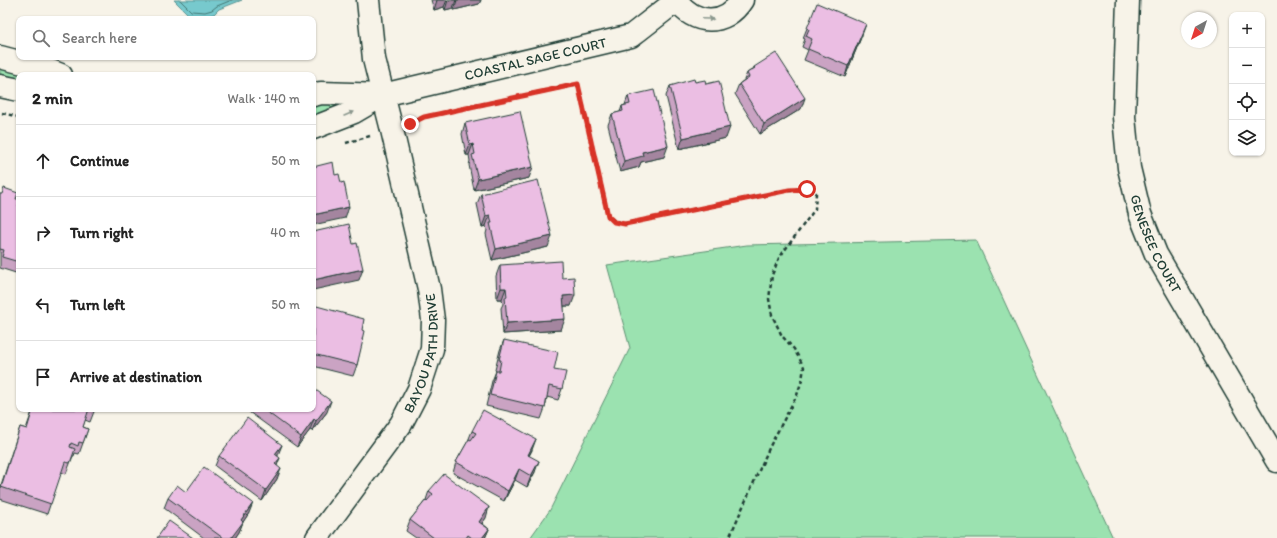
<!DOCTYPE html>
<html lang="en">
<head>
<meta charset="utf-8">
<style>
	body { margin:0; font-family:Itim,sans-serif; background:#f6f6f6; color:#222 }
	.controls { position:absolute; right:12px; top:12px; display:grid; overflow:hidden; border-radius:8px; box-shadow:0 1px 3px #0004 }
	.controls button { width:36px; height:36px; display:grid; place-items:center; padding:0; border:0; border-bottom:1px solid #e0e0e0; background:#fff; color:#222; font:20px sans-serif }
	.compass { position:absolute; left:1181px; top:12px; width:36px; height:36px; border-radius:50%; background:#fff; box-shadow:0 1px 3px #0004; rotate:219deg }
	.stop { position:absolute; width:12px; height:12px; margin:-9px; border:3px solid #d93025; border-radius:50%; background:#fff }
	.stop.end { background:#d93025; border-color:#fff; box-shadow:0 1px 4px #0008 }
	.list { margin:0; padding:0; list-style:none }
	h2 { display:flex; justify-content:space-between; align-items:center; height:52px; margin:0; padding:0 16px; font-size:17px }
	h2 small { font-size:13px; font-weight:400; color:#767676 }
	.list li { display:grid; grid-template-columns:26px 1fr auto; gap:12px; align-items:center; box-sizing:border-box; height:72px; padding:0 16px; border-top:1px solid #e0e0e0 }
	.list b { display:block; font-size:15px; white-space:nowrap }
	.list em { font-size:13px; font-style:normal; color:#767676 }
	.icon { flex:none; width:22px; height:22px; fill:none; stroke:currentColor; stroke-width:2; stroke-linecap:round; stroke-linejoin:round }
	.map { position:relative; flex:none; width:1277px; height:538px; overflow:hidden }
	.search { position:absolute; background:#fff; box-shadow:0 1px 3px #0004; left:16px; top:16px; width:300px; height:44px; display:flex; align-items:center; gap:10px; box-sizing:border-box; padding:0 14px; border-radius:8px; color:#767676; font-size:15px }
	.panel { position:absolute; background:#fff; box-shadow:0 1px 3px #0004; left:16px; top:72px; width:300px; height:340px; border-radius:8px }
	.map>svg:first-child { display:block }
	.green { fill:#9be2b0; stroke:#5d9072 }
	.water { fill:#77c9cd; stroke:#549190 }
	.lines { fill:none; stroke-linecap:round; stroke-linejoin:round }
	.shore { stroke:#427571; stroke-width:1 }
	.minor-casing { stroke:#1f3d34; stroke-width:25 }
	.path { stroke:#1f3d34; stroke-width:2.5; stroke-dasharray:4 3; stroke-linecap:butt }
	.minor { stroke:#f7f3e8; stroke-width:22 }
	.wall { fill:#caa3c3; stroke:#1f3d34 }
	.shaded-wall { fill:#a4859f; stroke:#1f3d34 }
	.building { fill:#ebbee3; stroke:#1f3d34 }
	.oneway { fill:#8b988e }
	.route { stroke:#d93025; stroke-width:5 }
	.labels { text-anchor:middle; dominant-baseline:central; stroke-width:3.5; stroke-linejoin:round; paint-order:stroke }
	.street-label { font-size:14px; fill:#1f3d34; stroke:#f7f3e8 }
</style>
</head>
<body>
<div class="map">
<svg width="1277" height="538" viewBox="0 0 1277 538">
	<rect width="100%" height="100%" fill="#f7f3e8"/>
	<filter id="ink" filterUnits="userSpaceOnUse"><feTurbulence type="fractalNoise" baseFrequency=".025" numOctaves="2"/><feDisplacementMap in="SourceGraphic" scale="8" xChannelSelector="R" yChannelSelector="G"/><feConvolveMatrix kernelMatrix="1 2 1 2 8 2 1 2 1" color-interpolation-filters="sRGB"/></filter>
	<g filter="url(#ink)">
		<path class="green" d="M0,66L37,75H19V84L0,79Z
			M333,102L337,105L338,110L313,118V106Z
			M976,240L1113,538H530L550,510L630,348L607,265L747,245Z"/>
		<path class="water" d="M174,0H242L219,9L214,14L206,17L189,15Z"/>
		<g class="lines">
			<path class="shore" d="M180,0L191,11L205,12L212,10L217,6L232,0"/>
			<g class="minor-casing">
				<g id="minor">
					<path d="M676,0C694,25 725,27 742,0"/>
					<path id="s1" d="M1128,0L1124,117L1129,168L1140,214L1156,254L1277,461"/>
					<path d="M0,57L46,69L61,75"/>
					<path d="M0,86L19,90"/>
					<path id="s2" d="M313,95L321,93L383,95L631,36L676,1"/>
					<path d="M313,128L354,112L383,95"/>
					<path id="s3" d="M317,538L401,424L419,389L432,349L433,320L429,289L392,130L374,59L368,0"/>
				</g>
			</g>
			<path class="path" d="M2,113L19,117
				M414,122L424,117L578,84L608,216L614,221L625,224L789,190L807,189L816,193L815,209L779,258L772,275L769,299L772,315L782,336L794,349L804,367L802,380L797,395L770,446L729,538
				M346,143L370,136"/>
			<use href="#minor" class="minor"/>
		</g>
		<path class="wall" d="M431,0H481L479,4L454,10L453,8L445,10L444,7L434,10Z
			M807,28L862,35L845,77L804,60L808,50L802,47L805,39L803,38Z
			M754,67L801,109L760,134L735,94L739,84L744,80L747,73L753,69Z
			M695,82L706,84L726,138L679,149L666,96L670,86Z
			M628,96L664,157L641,162L639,167L620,172L608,125L612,114L620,112L622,106L625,105Z
			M465,123L529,178L474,190L469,165L470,161L469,155H466L462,134Z
			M0,194L16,199L18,206L19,207V274L0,268Z
			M481,194L548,247L492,260L486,234L487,230L486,226L482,227L477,204Z
			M500,265L571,306H564L561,330L503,334L501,308L503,304L502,299H497L496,276Z
			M313,305L362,330V340L357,365L353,376L313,366Z
			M504,340L554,370L562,389L558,400L547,397L545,408L541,419L486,406L492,381L496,371L495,370L500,350Z
			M33,409H95L90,422L85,420L83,427L88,429L79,454L75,453L74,456H73L66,474L61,472L47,514L0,499V488L20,427L26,429Z
			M250,409H313L327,412L312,431L310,430L297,447L249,412Z
			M472,431L532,450L529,456L535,472L527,487L515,480L504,501L453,473L456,462L468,441Z
			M278,455L277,465V479L262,501L215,466L219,456Z
			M429,491L486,518L482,523L489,529L485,538H416L406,531L410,520L426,500Z
			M186,492L249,513L243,522L239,532L235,538H204L164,508L168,498Z"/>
		<path class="shaded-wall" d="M437,0H447L444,7L434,10Z
			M448,0H456L453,8L445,10Z
			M457,0H481L479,4L454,10Z
			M866,24L862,35L845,77L848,66Z
			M805,98L801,109L760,134L764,124Z
			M730,127L726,138L679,149L683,138Z
			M473,144L469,155H466L470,145Z
			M668,146L664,157L641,162L639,167L620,172L624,161L642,152Z
			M533,167L529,178L474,190L478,179Z
			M349,207L345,218L313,225V215Z
			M490,215L486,226L482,227L486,216Z
			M552,236L548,247L492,260L496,249Z
			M363,269L359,280L313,290V280Z
			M501,288H506L502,299H497Z
			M575,295L571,306H559L563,296Z
			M565,319L561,330L503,334L507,323Z
			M331,401L327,412L312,431L316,421Z
			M314,419L310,430L297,447L301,437Z
			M536,439L532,450L524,465L528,455Z
			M282,445L278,455L272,465L275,454Z
			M280,458L276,468L275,464Z
			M539,461L535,472L527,487L531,476Z
			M281,469L277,479L262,501L266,490Z
			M519,469L515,480L504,501L508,491Z
			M253,503L249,513L243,522L239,532L235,538H231L241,520Z
			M489,507L486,518L475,532L479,522Z
			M489,529L485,538H482Z"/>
		<path class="building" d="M817,3L866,24L848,66L808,49L812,39L806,36L809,29L807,28Z
			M776,53L805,98L764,124L739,84L749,77L747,73L755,68L754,67Z
			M694,79L695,82L705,80L706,84L719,81L730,127L683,138L670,86Z
			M654,90L668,146L642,152L643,156L624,161L612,114L623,111L622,106L630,104L628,96Z
			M520,111L533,167L478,179L472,155L475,154L473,144L470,145L465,123Z
			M333,162L335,175L339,174L341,183L344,182L349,207L313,215V167Z
			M538,180L552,236L496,249L490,223H492L490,215L486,216L481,194Z
			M4,188L18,193L16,199H19V203L18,206L19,207V262L2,257L4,250L0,249V194H2Z
			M349,224L353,244L357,243L363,269L313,280V232Z
			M561,261L562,278L574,277L575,295L563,296L565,319L507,323L505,297H507L506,288H501L500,265Z
			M313,305L364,319L362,330L364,331L362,340H363L357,365L313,354Z
			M504,340L558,352L554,370L566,372L562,389L549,386L545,408L490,395L496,371H499L501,360H499Z
			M313,388L331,401L316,421L314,419L301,437L263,409H313Z
			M33,409H95L94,411L89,409L83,427L88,429L83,443L79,442L78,446L71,443L70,447L75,449L70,463L65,462L51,504L1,487L20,427L27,429Z
			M483,410L536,439L528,455L539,461L531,476L519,469L508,491L456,462L469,439L471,440L476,433L472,431Z
			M247,418L282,445L275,454L280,458L275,464L281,469L266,490L219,456Z
			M204,467L253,503L241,520L243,522L231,538H223L168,498L177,485L186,492Z
			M444,474L489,507L479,522L489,529L482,538H472L468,535L466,538H434L410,520L426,500L427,501L433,494L429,491Z
			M169,521L193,538H157Z"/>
		<defs><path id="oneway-solid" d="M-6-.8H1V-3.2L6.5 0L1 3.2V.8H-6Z"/></defs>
		<g class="oneway">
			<use href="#oneway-solid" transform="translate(708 19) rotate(3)"/>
			<use href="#oneway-solid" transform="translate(349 114) rotate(-23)"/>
		</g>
	</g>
	<g class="lines" filter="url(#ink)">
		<path class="route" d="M410,124L424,117L578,84L608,216L614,222L625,224L789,190L807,189"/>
	</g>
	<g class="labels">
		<g class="street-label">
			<text stroke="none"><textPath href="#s2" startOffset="227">COASTAL SAGE COURT</textPath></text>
			<text stroke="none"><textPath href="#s1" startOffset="249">GENESEE COURT</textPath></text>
			<text stroke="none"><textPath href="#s3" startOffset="217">BAYOU PATH DRIVE</textPath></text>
		</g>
	</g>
</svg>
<div class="controls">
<button>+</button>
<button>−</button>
<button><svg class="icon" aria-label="locate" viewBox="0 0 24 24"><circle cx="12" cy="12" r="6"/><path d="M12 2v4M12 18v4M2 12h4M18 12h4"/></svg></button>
<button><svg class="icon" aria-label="layers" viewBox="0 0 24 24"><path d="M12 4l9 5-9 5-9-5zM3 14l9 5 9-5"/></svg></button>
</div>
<svg class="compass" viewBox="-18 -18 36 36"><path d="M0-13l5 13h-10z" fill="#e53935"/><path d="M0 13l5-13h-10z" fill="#767676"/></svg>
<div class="stop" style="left:807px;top:189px"></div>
<div class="stop end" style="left:410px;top:124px"></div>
<div class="search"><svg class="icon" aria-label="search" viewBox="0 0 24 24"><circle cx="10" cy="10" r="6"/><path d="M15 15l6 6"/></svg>Search here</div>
<section class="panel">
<h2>2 min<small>Walk · 140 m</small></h2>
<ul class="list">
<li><svg class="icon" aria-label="ahead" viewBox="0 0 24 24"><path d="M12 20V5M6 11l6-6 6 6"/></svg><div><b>Continue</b></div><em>50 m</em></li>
<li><svg class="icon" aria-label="right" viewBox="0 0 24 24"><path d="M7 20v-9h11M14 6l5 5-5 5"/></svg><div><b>Turn right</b></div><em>40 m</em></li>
<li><svg class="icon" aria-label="left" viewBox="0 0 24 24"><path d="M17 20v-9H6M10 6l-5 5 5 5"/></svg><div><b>Turn left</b></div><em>50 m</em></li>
<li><svg class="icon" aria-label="arrive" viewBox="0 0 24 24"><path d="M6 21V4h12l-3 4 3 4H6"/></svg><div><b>Arrive at destination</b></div></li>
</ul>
</section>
</div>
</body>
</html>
